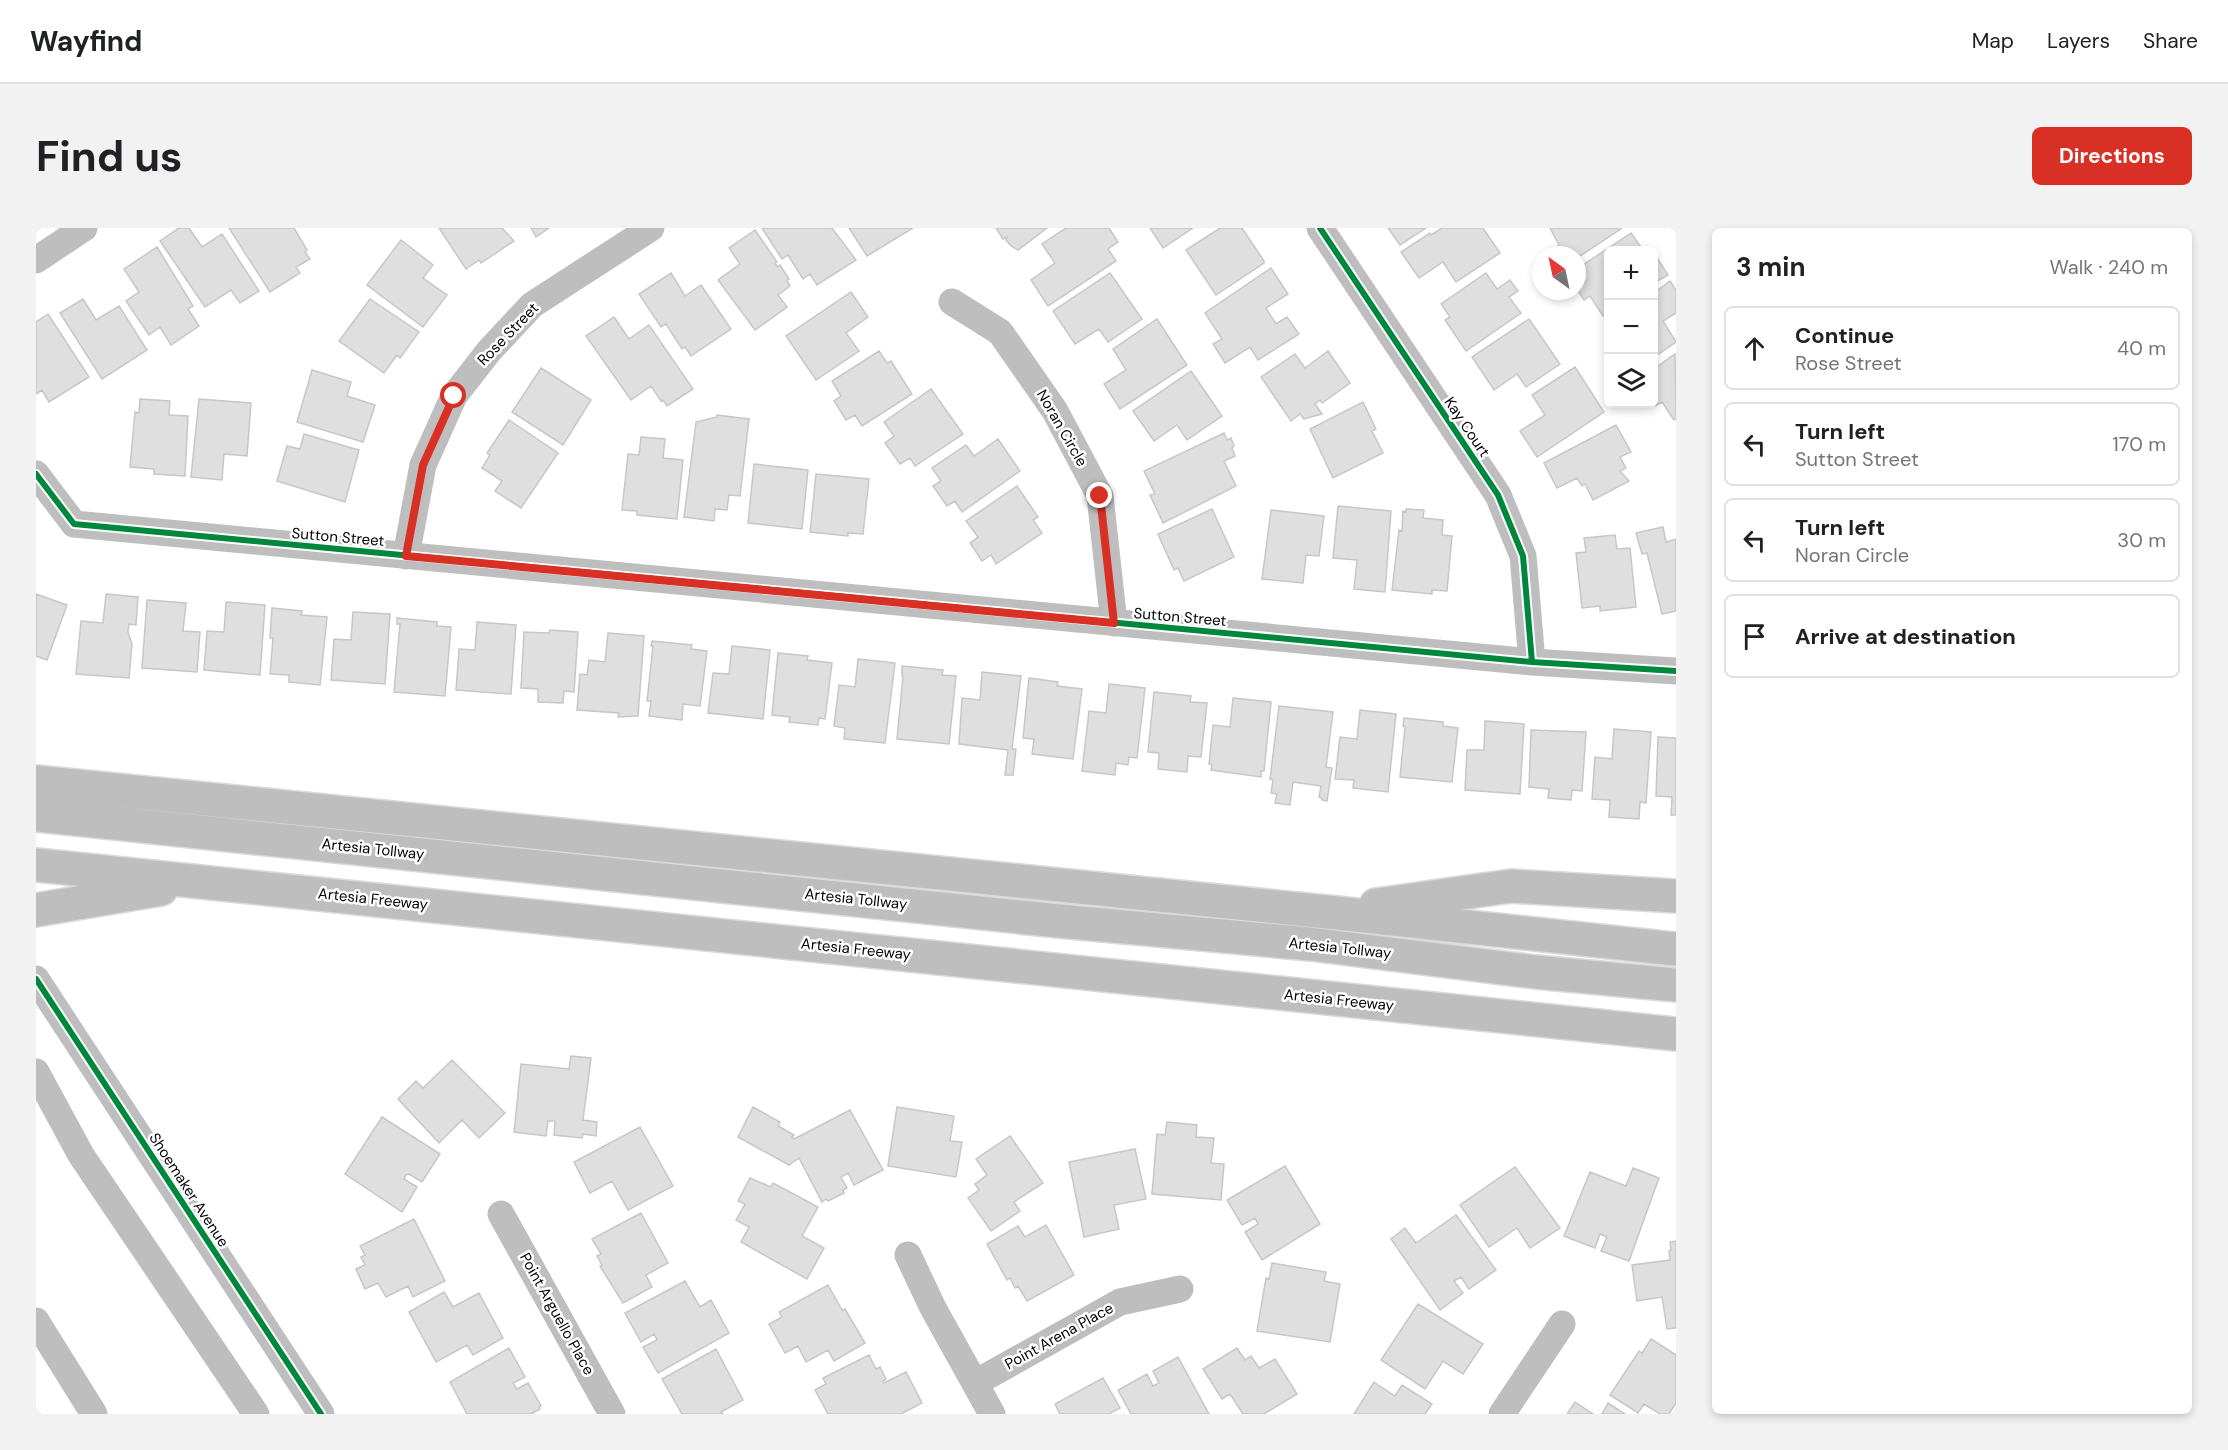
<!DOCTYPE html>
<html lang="en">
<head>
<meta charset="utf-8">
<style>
	body { margin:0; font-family:"DM Sans",sans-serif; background:#f2f2f2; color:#202124 }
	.controls { position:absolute; right:18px; top:18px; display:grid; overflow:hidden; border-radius:9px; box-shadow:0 3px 9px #0003 }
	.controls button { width:54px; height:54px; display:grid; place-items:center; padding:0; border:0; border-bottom:2px solid #e0e0e0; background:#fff; color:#202124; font:30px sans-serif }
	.compass { position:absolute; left:1496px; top:18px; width:54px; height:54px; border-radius:50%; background:#fff; box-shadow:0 3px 9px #0003; rotate:327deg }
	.stop { position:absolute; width:18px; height:18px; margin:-14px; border:4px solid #d93025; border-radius:50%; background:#fff }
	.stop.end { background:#d93025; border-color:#fff; box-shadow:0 2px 6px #0008 }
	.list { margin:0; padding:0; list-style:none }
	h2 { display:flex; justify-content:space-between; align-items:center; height:78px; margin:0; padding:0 24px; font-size:26px }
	h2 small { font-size:20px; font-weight:400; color:#757577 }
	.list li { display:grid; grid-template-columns:39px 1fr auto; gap:18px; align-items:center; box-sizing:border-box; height:84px; margin:0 12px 12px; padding:0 12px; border:2px solid #e0e0e0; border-radius:9px }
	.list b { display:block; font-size:22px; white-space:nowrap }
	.list p { margin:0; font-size:20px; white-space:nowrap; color:#757577 }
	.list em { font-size:20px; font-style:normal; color:#757577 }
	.icon { flex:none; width:33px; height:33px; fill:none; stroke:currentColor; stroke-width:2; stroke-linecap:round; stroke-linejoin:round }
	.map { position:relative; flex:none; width:1640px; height:1186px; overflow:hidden; border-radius:9px }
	header { display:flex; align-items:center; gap:36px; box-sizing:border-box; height:84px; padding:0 30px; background:#fff; border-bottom:2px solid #e0e0e0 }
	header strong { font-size:28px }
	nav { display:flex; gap:33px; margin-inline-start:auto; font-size:21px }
	.intro { display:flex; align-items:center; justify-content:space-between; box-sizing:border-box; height:144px; padding:0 36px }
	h1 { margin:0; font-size:42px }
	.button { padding:15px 27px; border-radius:9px; background:#d93025; color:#fff; font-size:21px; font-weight:700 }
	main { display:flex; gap:36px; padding:0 36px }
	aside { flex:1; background:#fff; border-radius:9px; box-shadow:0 3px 9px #0003 }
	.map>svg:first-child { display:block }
	.building { fill:#dfdfdf; stroke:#c7c7c7; stroke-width:1.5 }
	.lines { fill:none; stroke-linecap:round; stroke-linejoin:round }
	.highway-casing { stroke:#dbdbdb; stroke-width:36 }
	.minor { stroke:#bebebe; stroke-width:27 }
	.highway { stroke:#bebebe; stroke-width:33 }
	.cycleway-casing { stroke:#fff; stroke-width:10 }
	.cycleway { stroke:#00873e; stroke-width:6 }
	.route { stroke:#d93025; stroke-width:8 }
	.labels { text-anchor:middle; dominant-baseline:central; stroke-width:5; stroke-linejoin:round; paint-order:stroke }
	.street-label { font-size:15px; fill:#000; stroke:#fff }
</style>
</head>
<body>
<header>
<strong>Wayfind</strong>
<nav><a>Map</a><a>Layers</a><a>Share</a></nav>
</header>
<div class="intro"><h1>Find us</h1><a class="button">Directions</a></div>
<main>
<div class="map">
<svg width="1640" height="1186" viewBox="0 0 1640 1186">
	<rect width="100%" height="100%" fill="#fff"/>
	<path class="building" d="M143,0H153L166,19L186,6L223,63L204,75L195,62L169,79L124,13Z
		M193,0H258L271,22L269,24L274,31L260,39L264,45L234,64Z
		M403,0H466L478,13L445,35L443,32L430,41Z
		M495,0H513L500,9Z
		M726,0H796L820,32L781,57L774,46L767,51L752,27L746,31Z
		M813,0H877L831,28Z
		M960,0H1011L982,22L975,18L970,12L971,9L967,11Z
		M1030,0H1073L1082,14L1072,21L1080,33L1012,78L995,52L1019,35L1006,16Z
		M1114,0H1157L1127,20Z
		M1184,0H1206L1228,33V35L1180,67L1150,22Z
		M1352,0H1390L1364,17Z
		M1406,0H1447L1464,25L1420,54L1407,34L1383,50L1365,24L1394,5L1395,7Z
		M1514,0H1584L1585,1L1541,30V27H1517L1514,23L1523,17Z
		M719,2L741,34L739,35L742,39L744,37L753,51L751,52L754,58L742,67L751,79L719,102L682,52L704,36L693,20Z
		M1595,5L1607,22H1572V85L1567,88L1554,68L1548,72L1541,61V41Z
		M365,12L397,37L387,50L411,67L387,99L331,57Z
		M121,19L157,78L152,81L163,98L135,117L124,99L113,107L90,73L103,64L88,41Z
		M1618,25L1632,47L1618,55Z
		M1235,40L1252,66L1230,80L1240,96L1251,89L1263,106L1222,132L1214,119L1189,135L1177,116L1186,111L1169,85Z
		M635,45L649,68L665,57L695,101L655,128L649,119L646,121L630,96L625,99L603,66Z
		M1074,45L1106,91L1072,114L1063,101L1039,116L1017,83Z
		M1450,45L1461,61L1474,52L1482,63L1473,69L1485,85L1430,123L1409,92L1414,89L1405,76Z
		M1634,53L1640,62V85L1627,93L1640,114L1618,129V65Z
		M815,64L832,89L810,105L823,123L780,152L750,108Z
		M47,71L60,92L83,78L111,122L66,151L24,85Z
		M334,71L383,104L364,130L361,127L348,145L303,113Z
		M12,86L53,149L13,174L6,162L0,166V94Z
		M578,89L593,111L613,97L657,161L631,178L627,172L625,173L615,158L595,172L550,108Z
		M1121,91L1151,137L1084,181L1068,156L1090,142L1077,121Z
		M1493,91L1524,136L1490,159L1481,146L1458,162L1436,129Z
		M843,123L851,135L855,133L876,166L826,198L819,187L810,192L798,173L805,168L796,153Z
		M1292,123L1314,155L1286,175L1284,172L1279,176L1286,186L1268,191L1264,186L1255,193L1225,149L1259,126L1269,140Z
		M1639,126L1640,191L1638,192L1626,174L1619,178L1618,175V141Z
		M1539,139L1568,184L1501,229L1484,203L1509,187L1496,167Z
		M505,140L555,172L527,217L476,184Z
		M276,142L315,154L311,168L339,177L327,214L261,194Z
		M1155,143L1186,188L1151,212L1141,197L1118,213L1097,183Z
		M895,161L927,206L879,238L874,230L864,236L849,215L858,208L848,194Z
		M104,171L134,173L133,187L152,188L149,248L118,246V241L94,239L99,184L103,185Z
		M163,171L215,175L211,228L188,226L186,252L155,249Z
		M1327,174L1340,201L1336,203L1347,225L1297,250L1274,201Z
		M681,187L713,191L704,268L693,267L691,282L679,281L678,293L648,289L660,194L681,189Z
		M473,192L522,225L485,280L459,263L466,253L446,240L454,227L451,225Z
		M1580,197L1595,224L1584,229L1590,240L1584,243L1593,253L1557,272L1549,256L1546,258L1541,250L1521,260L1508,235Z
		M1188,205L1191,212L1195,210L1198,218L1196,220L1199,228L1188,233L1200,258L1127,295L1114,267L1119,266L1108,243Z
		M268,206L323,222L309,274L241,253L251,218L264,221Z
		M605,209L629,211L627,230L647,232L641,291L601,287V283L586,282L592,226L603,227Z
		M962,211L984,243L926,284L919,273L911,278L897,258L905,253L896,240L930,217L938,228Z
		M718,236L772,242L766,301L712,295Z
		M780,246L833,251L827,306L812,305V308L774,304Z
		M981,258L1002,289L997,292L1006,305L960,336L955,327L946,333L934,315L942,309L930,293Z
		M1302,278L1355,283L1349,364L1318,361L1321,332L1297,330Z
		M1176,281L1198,329L1148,353L1142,340L1138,342L1122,306Z
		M1370,281L1388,282L1387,290L1407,292L1406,307L1416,308L1411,363L1396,362V366L1356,362L1363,302L1366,303L1367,283L1370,284Z
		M1235,282L1288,288L1283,328L1270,327L1267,355L1226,351Z
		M1627,299L1630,314L1640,311V383L1626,386L1611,325L1606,326L1600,305Z
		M1579,307L1581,321L1594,320L1600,379L1564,383V378L1546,380L1540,325L1550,324L1548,310Z
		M0,366L31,377L11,432L0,428Z
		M70,366L102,369L100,397L93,396L92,404L96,416L93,450L40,446L45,393L67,395Z
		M111,372L150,375L147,403L164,404L161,444L106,440Z
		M190,374L229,377L224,447L168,442L171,403L188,404Z
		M236,380L266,383L265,387L291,389L284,457L253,454V447L234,446L237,410H234Z
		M317,384L354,386L349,456L295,452L298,411L315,412Z
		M361,390L401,394V398L415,399L409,468L358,464L364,396H361Z
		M441,394L480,397L475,466L420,462L423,421L439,422Z
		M514,402L542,404L538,464L528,463L527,475L502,474V461L485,460L488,404L513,405Z
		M572,405L608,408L602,488L582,489L583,485L541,482L544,446L551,447L553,432L569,434Z
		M616,413L656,417L655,421L671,423L664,478L647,476L646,492L613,488L615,473H611L617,418H615Z
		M696,418L734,422L727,491L672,485L677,445L693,446Z
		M742,425L772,428L771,432L796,435L789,491L783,490L782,497L753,494L754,489L736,487Z
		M822,431L859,435L849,515L808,511L809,500L798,498L803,457L819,459Z
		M866,438L907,442L906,447L920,448L913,516L861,511L867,448H866Z
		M946,444L985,448L976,521H980L977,547H969L972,522L923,516L926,470L944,472Z
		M993,450L1022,454L1021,458L1046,461L1037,531L996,526L998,511L987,510Z
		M1073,456L1109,460L1101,530L1093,529L1092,537L1080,535L1079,547L1046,543L1053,483L1070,485Z
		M1118,464L1155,468L1154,474L1171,475L1165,529L1152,528L1151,544L1122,541L1123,525L1112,524Z
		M1197,470L1235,474L1228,543H1225V549L1175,542L1176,537L1173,536L1177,497L1194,499Z
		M1243,478L1297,484L1290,539L1296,540L1291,573L1286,572V570L1283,569L1285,558L1257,554L1254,577L1239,575L1241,566L1235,565L1237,552L1234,551Z
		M1324,482L1360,486L1352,564L1317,560L1318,552L1299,551L1304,509L1321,511Z
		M1368,490L1407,494V498L1422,500L1416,554L1364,549L1369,499L1367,498Z
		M1449,493L1488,496L1484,566L1429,562L1431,522H1448Z
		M1578,501L1615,504L1610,575L1604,574L1603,591L1573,589L1574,572L1556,571L1559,529L1576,531Z
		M1495,502L1550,504L1546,563L1536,562L1535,572L1512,570L1513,561L1493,559Z
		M1622,509L1640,510V587H1635L1636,569L1620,568Z
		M535,828L555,830L547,892L561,894L560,908L547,906L546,910L518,907L519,893H512L510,908L478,904L485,836L533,841Z
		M416,832L469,885L443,910L426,892L403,915L362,871L380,853L387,860Z
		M717,879L744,894L742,898L758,907L756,909L758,911L814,882L847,942L818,957L812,945L805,949L811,960L807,962L808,965L792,973L790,971L786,974L763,930L753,937L702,909Z
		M861,879L918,888L914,913L926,914L920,949L852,938Z
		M346,889L404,926L386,954L373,946L370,947L368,951L381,959L366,984L309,946Z
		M1131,894L1161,897L1160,909L1178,910L1175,935L1188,936L1185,972L1116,966L1121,906L1129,907Z
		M604,899L637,958L592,982L576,953L554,965L538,934Z
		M974,908L1007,955L978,974L984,983L955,1003L932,970L943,962L939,956L951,947L940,931Z
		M1099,921L1110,971L1078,977L1083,1001L1048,1009L1033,934Z
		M1249,938L1284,996L1226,1032L1209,1004L1222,996L1219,990L1206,997L1191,972Z
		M1479,939L1524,1000L1494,1020L1481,1000L1453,1019L1424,977Z
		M1597,940L1623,950L1593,1033L1565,1023L1571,1009L1564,1006L1559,1020L1528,1008L1554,944L1590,958Z
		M714,950L735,959L737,955L782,979L766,1008L788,1020L771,1051L705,1014L713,999L700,992L709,976L702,973Z
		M605,985L632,1035L610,1047L616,1059L587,1075L564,1038L566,1037L561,1028L565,1026L556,1011Z
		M1420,987L1460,1042L1433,1061L1425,1049L1418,1053L1427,1065L1404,1082L1355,1011L1369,1000L1380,1015Z
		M378,991L409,1053L377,1069L372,1058L350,1069L342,1055L329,1061L320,1041L329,1037L325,1029L329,1027L324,1018Z
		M1010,997L1038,1047L991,1073L982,1058L979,1060L974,1050L971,1052L951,1016L982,998L989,1009Z
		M1640,1013V1100L1631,1101L1626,1069L1601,1073L1596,1037L1634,1032L1633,1023L1635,1022L1634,1014Z
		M1236,1035L1290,1044L1288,1053L1304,1056L1294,1114L1221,1103L1230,1050L1233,1051Z
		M649,1053L664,1079L675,1072L693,1105L622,1145L607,1119L621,1112L618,1106L605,1114L589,1085Z
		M792,1057L806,1082L809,1081L829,1115L798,1133L792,1122L770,1134L762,1118L749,1125L733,1096L746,1089L743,1084Z
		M408,1064L417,1079L443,1065L467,1110L437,1127L431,1117L400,1134L373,1084Z
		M1382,1076L1447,1116L1427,1146L1407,1133L1389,1161L1345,1132Z
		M1615,1111L1640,1127V1175L1633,1186H1624L1608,1176L1602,1185L1574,1167L1603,1123L1606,1125Z
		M473,1120L489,1149L477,1155L481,1161L492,1155L505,1178L503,1179L504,1181L495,1186H431L414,1154Z
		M1201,1120L1209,1132L1215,1128L1223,1140L1239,1131L1261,1166L1228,1186H1207L1194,1166L1186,1171L1167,1141Z
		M680,1121L707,1172L685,1184L687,1186H646L626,1151Z
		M833,1127L840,1141L844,1139L850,1151L847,1153L848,1155L870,1144L886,1175L865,1186H792L779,1162L790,1156L787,1150Z
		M1142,1129L1173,1186H1095L1082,1162L1111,1146L1117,1158L1123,1155L1117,1143Z
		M1067,1150L1084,1180L1073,1186H1024L1019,1176Z
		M1338,1154L1359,1168L1366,1157L1396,1176L1389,1186H1318Z
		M1539,1174L1557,1186H1531Z
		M1572,1175L1589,1186H1566Z"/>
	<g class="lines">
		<g class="highway-casing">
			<path id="highway" d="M0,554L1291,684L1640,721
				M0,587L1023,693L1274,716L1500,744L1640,757
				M0,637L1640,806
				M1340,677L1475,658L1640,668
				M0,682L125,661"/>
		</g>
		<path class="minor" d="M1284,0L1462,267L1487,328L1496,434
			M0,32L48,0
			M916,74L964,104L1019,183L1064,268L1078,395
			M0,246L38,296L1496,434L1640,443
			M370,328L387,237L418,168L453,123L496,77L615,0
			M0,751L285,1186
			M0,844L45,927L220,1186
			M465,986L576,1186
			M872,1027L897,1080L956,1186
			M0,1093L58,1186
			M939,1155L1084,1074L1144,1061
			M1466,1186L1526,1096"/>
		<use href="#highway" class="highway"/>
		<g class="cycleway-casing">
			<path id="cycleway" d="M1284,0L1462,267L1487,328L1496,434
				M0,246L38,296L1496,434L1640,443
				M0,751L285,1186"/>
		</g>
		<use href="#cycleway" class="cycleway"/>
	</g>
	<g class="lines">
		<path class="route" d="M418,168L387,237L370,328L1078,395L1064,268"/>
	</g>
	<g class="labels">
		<g class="street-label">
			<text transform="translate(472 106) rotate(-46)">Rose Street</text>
			<text transform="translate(1431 199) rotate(56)">Kay Court</text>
			<text transform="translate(1026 200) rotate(60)">Noran Circle</text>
			<text transform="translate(302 309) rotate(5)">Sutton Street</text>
			<text transform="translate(1144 389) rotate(5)">Sutton Street</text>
			<text transform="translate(337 621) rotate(6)">Artesia Tollway</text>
			<text transform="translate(337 671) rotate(6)">Artesia Freeway</text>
			<text transform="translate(820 671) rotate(6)">Artesia Tollway</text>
			<text transform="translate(1304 720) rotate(6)">Artesia Tollway</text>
			<text transform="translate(820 721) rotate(6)">Artesia Freeway</text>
			<text transform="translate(1303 772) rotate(6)">Artesia Freeway</text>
			<text transform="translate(153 962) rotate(57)">Shoemaker Avenue</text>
			<text transform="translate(521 1086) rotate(61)">Point Arguello Place</text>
			<text transform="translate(1023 1108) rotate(-29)">Point Arena Place</text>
		</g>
	</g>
</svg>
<div class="controls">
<button>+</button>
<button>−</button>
<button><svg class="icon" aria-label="layers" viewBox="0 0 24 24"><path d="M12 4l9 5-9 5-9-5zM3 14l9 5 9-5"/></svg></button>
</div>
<svg class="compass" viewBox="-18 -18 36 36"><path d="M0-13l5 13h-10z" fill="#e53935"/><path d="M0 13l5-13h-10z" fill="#757577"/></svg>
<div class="stop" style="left:418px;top:168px"></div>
<div class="stop end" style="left:1064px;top:268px"></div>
</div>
<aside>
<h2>3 min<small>Walk · 240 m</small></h2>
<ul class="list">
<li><svg class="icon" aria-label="ahead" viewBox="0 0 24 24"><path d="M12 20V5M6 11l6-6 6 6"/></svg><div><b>Continue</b><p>Rose Street</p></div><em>40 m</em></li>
<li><svg class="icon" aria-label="left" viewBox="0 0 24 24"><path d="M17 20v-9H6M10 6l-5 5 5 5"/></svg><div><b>Turn left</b><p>Sutton Street</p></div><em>170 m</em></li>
<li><svg class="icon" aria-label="left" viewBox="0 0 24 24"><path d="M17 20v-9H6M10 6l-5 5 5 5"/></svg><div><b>Turn left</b><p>Noran Circle</p></div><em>30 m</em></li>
<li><svg class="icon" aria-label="arrive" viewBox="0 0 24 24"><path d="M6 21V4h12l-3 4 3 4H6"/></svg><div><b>Arrive at destination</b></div></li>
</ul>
</aside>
</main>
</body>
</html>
